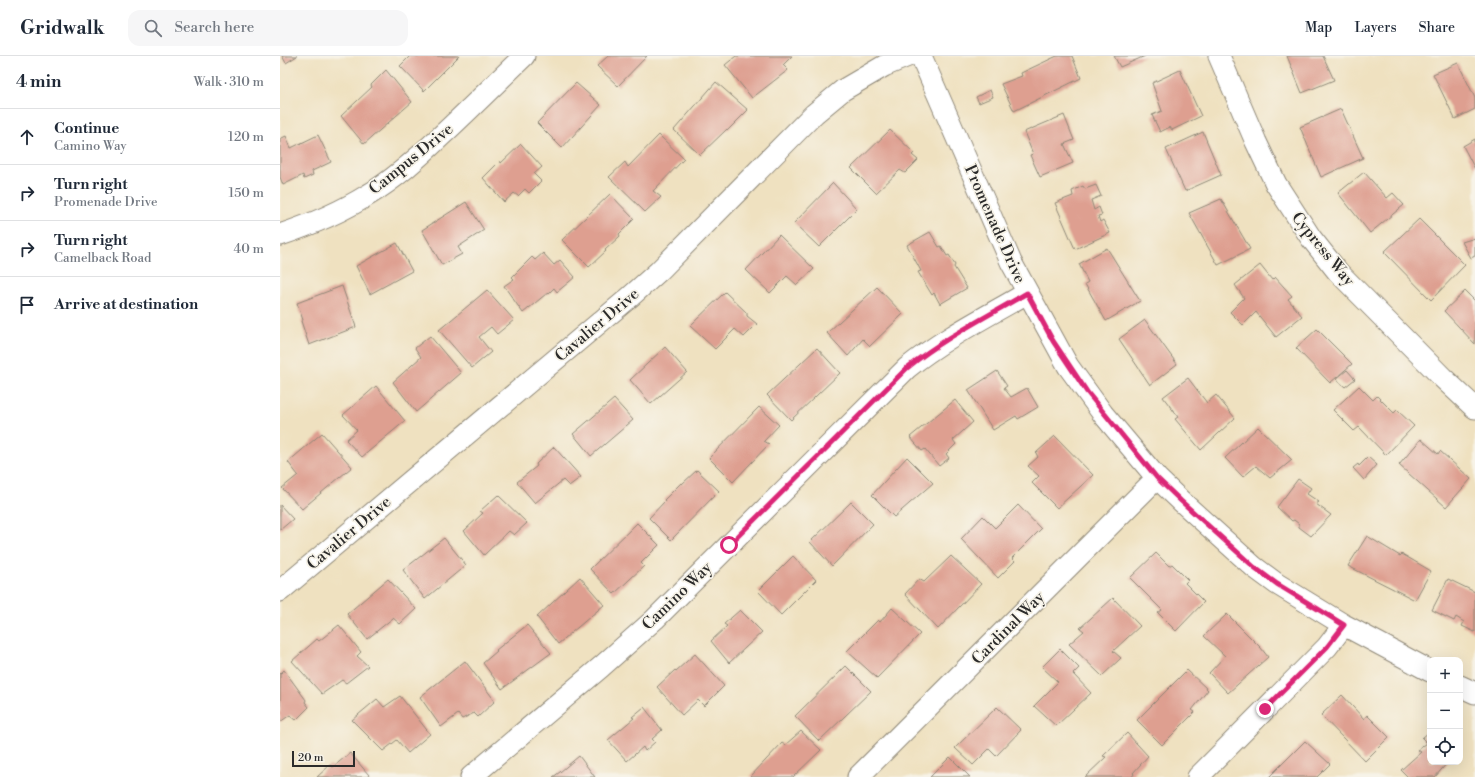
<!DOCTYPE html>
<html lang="en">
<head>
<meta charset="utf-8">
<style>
	body { margin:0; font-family:"Libre Bodoni",serif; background:#f6f6f7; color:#1f2937 }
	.controls { position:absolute; right:12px; bottom:12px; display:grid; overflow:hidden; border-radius:8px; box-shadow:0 4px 16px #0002 }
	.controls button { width:36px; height:36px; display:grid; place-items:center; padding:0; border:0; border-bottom:1px solid #e0e1e3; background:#fff; color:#1f2937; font:20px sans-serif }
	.scale { position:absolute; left:12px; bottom:10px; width:63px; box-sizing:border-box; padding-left:4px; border:2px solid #2b2b2b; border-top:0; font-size:11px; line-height:14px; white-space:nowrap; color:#2b2b2b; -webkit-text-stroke:3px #f7f3e8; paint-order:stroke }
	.stop { position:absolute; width:12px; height:12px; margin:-9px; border:3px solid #db2777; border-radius:50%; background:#fff }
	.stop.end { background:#db2777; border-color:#fff; box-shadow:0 1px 4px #0008 }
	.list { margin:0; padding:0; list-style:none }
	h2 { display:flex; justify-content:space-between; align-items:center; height:52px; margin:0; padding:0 16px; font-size:17px }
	h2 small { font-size:13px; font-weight:400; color:#747a83 }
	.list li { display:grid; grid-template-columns:26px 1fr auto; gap:12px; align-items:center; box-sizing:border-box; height:56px; padding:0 16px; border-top:1px solid #e0e1e3 }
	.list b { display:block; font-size:15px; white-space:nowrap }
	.list p { margin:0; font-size:13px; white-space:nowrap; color:#747a83 }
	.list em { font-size:13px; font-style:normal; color:#747a83 }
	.icon { flex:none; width:22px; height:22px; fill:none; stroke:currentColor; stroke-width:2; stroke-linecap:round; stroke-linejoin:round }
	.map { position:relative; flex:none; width:1195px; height:721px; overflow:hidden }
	header { display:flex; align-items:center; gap:24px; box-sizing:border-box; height:56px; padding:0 20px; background:#fff; border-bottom:1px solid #e0e1e3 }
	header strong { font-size:19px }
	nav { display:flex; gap:22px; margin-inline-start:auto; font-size:14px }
	.search { width:280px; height:36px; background:#f6f6f7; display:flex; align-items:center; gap:10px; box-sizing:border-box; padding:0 14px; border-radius:12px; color:#747a83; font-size:15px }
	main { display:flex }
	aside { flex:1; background:#fff }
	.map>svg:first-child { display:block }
	.building { fill:#de9f90 }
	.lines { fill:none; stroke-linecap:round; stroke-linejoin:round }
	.minor-casing { stroke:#8d8676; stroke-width:23 }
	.minor { stroke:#fff; stroke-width:21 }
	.route { stroke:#db2777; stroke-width:5 }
	.labels { text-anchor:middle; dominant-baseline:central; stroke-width:3.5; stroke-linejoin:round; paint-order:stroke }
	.street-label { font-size:16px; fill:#2b2b2b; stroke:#f7f3e8 }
</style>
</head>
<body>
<header>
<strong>Gridwalk</strong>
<div class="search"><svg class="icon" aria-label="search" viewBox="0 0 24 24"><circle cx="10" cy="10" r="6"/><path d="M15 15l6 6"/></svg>Search here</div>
<nav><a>Map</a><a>Layers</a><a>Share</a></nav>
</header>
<main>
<aside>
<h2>4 min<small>Walk · 310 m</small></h2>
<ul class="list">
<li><svg class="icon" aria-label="ahead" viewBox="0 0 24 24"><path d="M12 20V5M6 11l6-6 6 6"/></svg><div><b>Continue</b><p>Camino Way</p></div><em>120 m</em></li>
<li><svg class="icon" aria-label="right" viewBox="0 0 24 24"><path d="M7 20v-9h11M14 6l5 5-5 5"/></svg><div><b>Turn right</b><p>Promenade Drive</p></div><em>150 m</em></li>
<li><svg class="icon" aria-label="right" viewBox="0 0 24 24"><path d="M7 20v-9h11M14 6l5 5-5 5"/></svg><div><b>Turn right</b><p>Camelback Road</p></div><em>40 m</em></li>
<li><svg class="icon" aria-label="arrive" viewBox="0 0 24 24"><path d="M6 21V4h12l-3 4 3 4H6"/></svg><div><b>Arrive at destination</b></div></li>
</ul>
</aside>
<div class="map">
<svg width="1195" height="721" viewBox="0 0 1195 721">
	<rect width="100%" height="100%" fill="#f7f3e8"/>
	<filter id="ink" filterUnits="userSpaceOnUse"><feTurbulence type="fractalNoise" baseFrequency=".025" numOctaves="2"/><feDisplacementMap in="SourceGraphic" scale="8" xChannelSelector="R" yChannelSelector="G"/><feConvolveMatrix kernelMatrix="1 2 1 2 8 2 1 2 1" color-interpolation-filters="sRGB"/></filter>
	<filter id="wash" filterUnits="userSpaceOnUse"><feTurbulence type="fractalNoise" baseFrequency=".012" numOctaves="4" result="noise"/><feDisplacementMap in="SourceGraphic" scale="16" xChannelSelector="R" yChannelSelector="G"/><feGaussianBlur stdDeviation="0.9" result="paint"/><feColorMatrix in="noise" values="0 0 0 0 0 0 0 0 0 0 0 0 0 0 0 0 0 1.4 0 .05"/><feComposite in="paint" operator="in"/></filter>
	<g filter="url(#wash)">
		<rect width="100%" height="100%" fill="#efe1c0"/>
		<g id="blocks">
			<path class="building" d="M2,0H17L6,7Z
				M130,0H179L144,35L120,10Z
				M328,0H367L338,30L317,10Z
				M456,0H512L503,9L508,14L472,42L445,9Z
				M777,0H792L801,22L734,55L721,28L742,20L741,17Z
				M834,0H865L840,11Z
				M1007,0H1043L1054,24L1022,37Z
				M1178,7L1195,42V53L1175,63L1153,18Z
				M106,14L132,46L84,88L61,60L92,31L91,29Z
				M900,14L921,60L892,74L890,71L880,76L872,59L882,55L872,27Z
				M436,26L468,54L448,74L447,73L420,99L394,74Z
				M296,27L321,49L282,92L257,67Z
				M710,34L713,41L699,47L696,41Z
				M1061,53L1083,102L1041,121L1020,71Z
				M784,59L794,84L784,88L793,107L760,121L750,99L753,98L744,76Z
				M610,74L634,97L632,99L638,104L625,117L620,114L596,137L571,112Z
				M923,76L941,119L905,135L886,93Z
				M38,79L51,106L32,115L33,119L24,123L23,119L3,129L0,121V83L6,80L11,92Z
				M379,79L404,103L373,135L381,141L365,156L329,121L345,106L348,111Z
				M1195,83V113L1183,90Z
				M241,88L262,111L254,118L261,125L249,137L245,133L238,140L234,137L224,146L203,122L220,105L221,107Z
				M1084,116L1107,142L1113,137L1124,149L1090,177L1058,137Z
				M553,127L577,153L539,191L514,167Z
				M816,129L821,140L811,144L814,154L819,151L822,159L818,160L820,166L823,164L830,177L795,193L775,147L793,140L792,135L803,130L805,133Z
				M330,138L354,163L339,178L340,180L325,194L326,195L309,211L282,184Z
				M941,143L970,193L938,209L909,157Z
				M186,146L204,174L178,191L182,198L162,209L142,174Z
				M1139,163L1185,209L1151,244L1104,196Z
				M650,176L659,191L661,190L667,200L669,199L675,209L674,211L687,232L660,248L654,237L652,239L638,216L641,215L627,189Z
				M499,179L534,213L517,229L507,220L490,237L466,214Z
				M1195,182V200L1191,202L1182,186Z
				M117,187L132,215L90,238L76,210Z
				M827,192L860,245L826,265L805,228L808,226L799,208Z
				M263,197L274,209L280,204L295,221L277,236L274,232L268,238H266L243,257L224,230L234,223L232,221L252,201L255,204Z
				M980,209L992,224L995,221L1012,240L1008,243L1022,260L996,281L976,256L963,269L950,256L964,242L955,229Z
				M62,230L76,271L29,289L21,265L23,264L17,247Z
				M597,231L623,258L590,290L583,283L568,300L547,277Z
				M207,234L234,264L217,278L211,271L199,281L211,296L192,312L159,274Z
				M1185,235L1195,245V288L1164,255Z
				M445,236L467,257V260L477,268L464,281L455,273L435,293L410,270Z
				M865,264L897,308L870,329L839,283Z
				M1037,273L1072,308L1050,327L1016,292Z
				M150,280L181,317L136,356L113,326L141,301L135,292Z
				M385,291L407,316L371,348L350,324Z
				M537,292L560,317L511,364L487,339Z
				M1067,314L1075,323L1065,331L1056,323Z
				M717,315L727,330L724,332L731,341L747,332L758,351L738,363L736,360L713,374L688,334Z
				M908,322L927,347L936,339L955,362L921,394L895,363L898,361L883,341Z
				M96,330L125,365L82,401L66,384L77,374L63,359Z
				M1079,330L1093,344L1097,340L1114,357L1117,354L1134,370L1106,399L1079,371L1074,375L1053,354Z
				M334,343L353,364L311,400L293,378Z
				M675,344L693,366L673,384L676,388L666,398L669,402L659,410L645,393L642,395L630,381Z
				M479,351L499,369L484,385L489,388L453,426L429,402Z
				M978,371L1012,404L990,422L976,410L963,421L945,402Z
				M42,377L72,411L22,453L2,432L18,419L8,406Z
				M775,380L813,419L777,452L752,427L759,420L748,410L758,401L756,397Z
				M1141,383L1158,398L1160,395L1191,423L1166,451L1119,409Z
				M274,391L301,421L289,430L283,424L255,447L237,426L257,410L256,408Z
				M627,401L653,427L614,461L592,439Z
				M1088,401L1097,409L1084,424L1073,412L1078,408L1079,410Z
				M417,414L439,435L391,484L369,462L385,445L384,444L401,427L402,428Z
				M1018,423L1031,432L1027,438L1039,446L1036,448L1051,459L1031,480L1019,471V468L1014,464L1012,465L997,451Z
				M218,439L247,467L234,479L229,475L204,499L184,475L203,457L200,455Z
				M571,446L593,468L552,510L530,486Z
				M0,449L13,463L0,474Z
				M738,449L761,473L732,502L735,505L718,522L681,483L703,460L715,472Z
				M357,467L379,489L361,507L364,510L334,538L310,513Z
				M1087,480L1120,500L1122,498L1151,515L1135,544L1068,510Z
				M164,482L186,509L145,543L123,514Z
				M876,497L889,510L892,508L908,524L905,527L924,546L896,575L878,557L882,554L850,522Z
				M513,500L536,524L501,559L478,535Z
				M671,500L701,528L658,573L625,538L639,523L644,526Z
				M300,521L324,549L278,588L257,561Z
				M108,523L136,553L120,568L113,562L87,583L67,558Z
				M1168,523L1195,536V576L1182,570L1184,566L1176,561L1174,565L1152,554Z
				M833,542L860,570L833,595L841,602L822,620L789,588L804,575L800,572Z
				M612,552L640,578L597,622L567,595L598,564L600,566Z
				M460,554L482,576L449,607L431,585L447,570L444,568Z
				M947,558L981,592L988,601L948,637L929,617L945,600L924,580Z
				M59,569L81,596L77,600L88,610L66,627L62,624L42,638L12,605L37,583L39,585Z
				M247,569L271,597L222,633L203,607L217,595L216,594Z
				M780,593L799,612L793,618L811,637L776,670L754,650L778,626L762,611Z
				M415,598L444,630L424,650L418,644L402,659L377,631L395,614L396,615Z
				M185,605L215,645L198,661L194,657L182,663L178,658L161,671L140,641Z
				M566,610L591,635L539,685L515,660Z
				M4,614L26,644L25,646L29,651L16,664L10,659L0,666V618Z
				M907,614L928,634L912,654L915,656L882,689L857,664Z
				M1062,639L1084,663L1087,659L1109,681L1085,705L1041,659Z
				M120,640L150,678L128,697L117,684L103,695L72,664L97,643L104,651Z
				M364,651L382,674L372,683L375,686L365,695L363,691L347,705L328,684L354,662L352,661Z
				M717,651L741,674L716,700L709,693L693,709L675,692Z
				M521,675L541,694L513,721H470L502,687L505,689Z
				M1150,675V706H1168L1155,721H1128L1121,714L1141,696L1138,694L1147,687L1142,682Z
				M847,677L868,700L853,717L854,718L852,721H805L826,701L823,700Z
				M1025,685L1050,708L1037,721H989Z
				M70,697L89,719L88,721H37L50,709L53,711Z
				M299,700L315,721H273L280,716Z
				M670,701L690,721H650Z"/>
		</g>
	</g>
	<g filter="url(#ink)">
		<use href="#blocks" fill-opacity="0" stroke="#8d8676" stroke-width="1"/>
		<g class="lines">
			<g class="minor-casing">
				<path id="minor" d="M641,0L731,206L788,310L823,358L877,422L901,445L974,511L997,528L1064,569L1150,615
					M939,0L976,86L996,128L1031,182L1058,216L1163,322L1195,352
					M0,179C30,169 61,156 88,139C115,123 139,101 161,80C189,54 216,27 244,0
					M0,535L350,241L379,215L534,58L563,34L604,10L628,0
					M1180,630L1195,637
					M191,721L321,611L375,563L627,312C664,282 706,261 747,237
					M578,721L877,422
					M918,721L1047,591L1064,569"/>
			</g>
			<use href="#minor" class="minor"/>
		</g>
	</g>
	<g class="lines" filter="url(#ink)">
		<path class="route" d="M449,489L627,312C664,282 706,261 747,237L773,285L807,336L877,422L901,445L974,511L997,528L1064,569L1047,591L985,653"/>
	</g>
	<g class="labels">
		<g class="street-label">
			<text transform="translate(131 103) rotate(-39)">Campus Drive</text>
			<text transform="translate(715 168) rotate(66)">Promenade Drive</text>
			<text transform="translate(1043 193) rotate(51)">Cypress Way</text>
			<text transform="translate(317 269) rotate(-40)">Cavalier Drive</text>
			<text transform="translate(69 477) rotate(-40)">Cavalier Drive</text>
			<text transform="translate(397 540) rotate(-44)">Camino Way</text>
			<text transform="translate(728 572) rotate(-45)">Cardinal Way</text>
		</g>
	</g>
</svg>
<div class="controls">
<button>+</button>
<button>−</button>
<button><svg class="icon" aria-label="locate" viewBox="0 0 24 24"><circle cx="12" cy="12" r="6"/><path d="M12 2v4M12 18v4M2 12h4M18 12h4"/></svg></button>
</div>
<div class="scale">20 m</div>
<div class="stop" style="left:449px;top:489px"></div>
<div class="stop end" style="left:985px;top:653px"></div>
</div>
</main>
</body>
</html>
